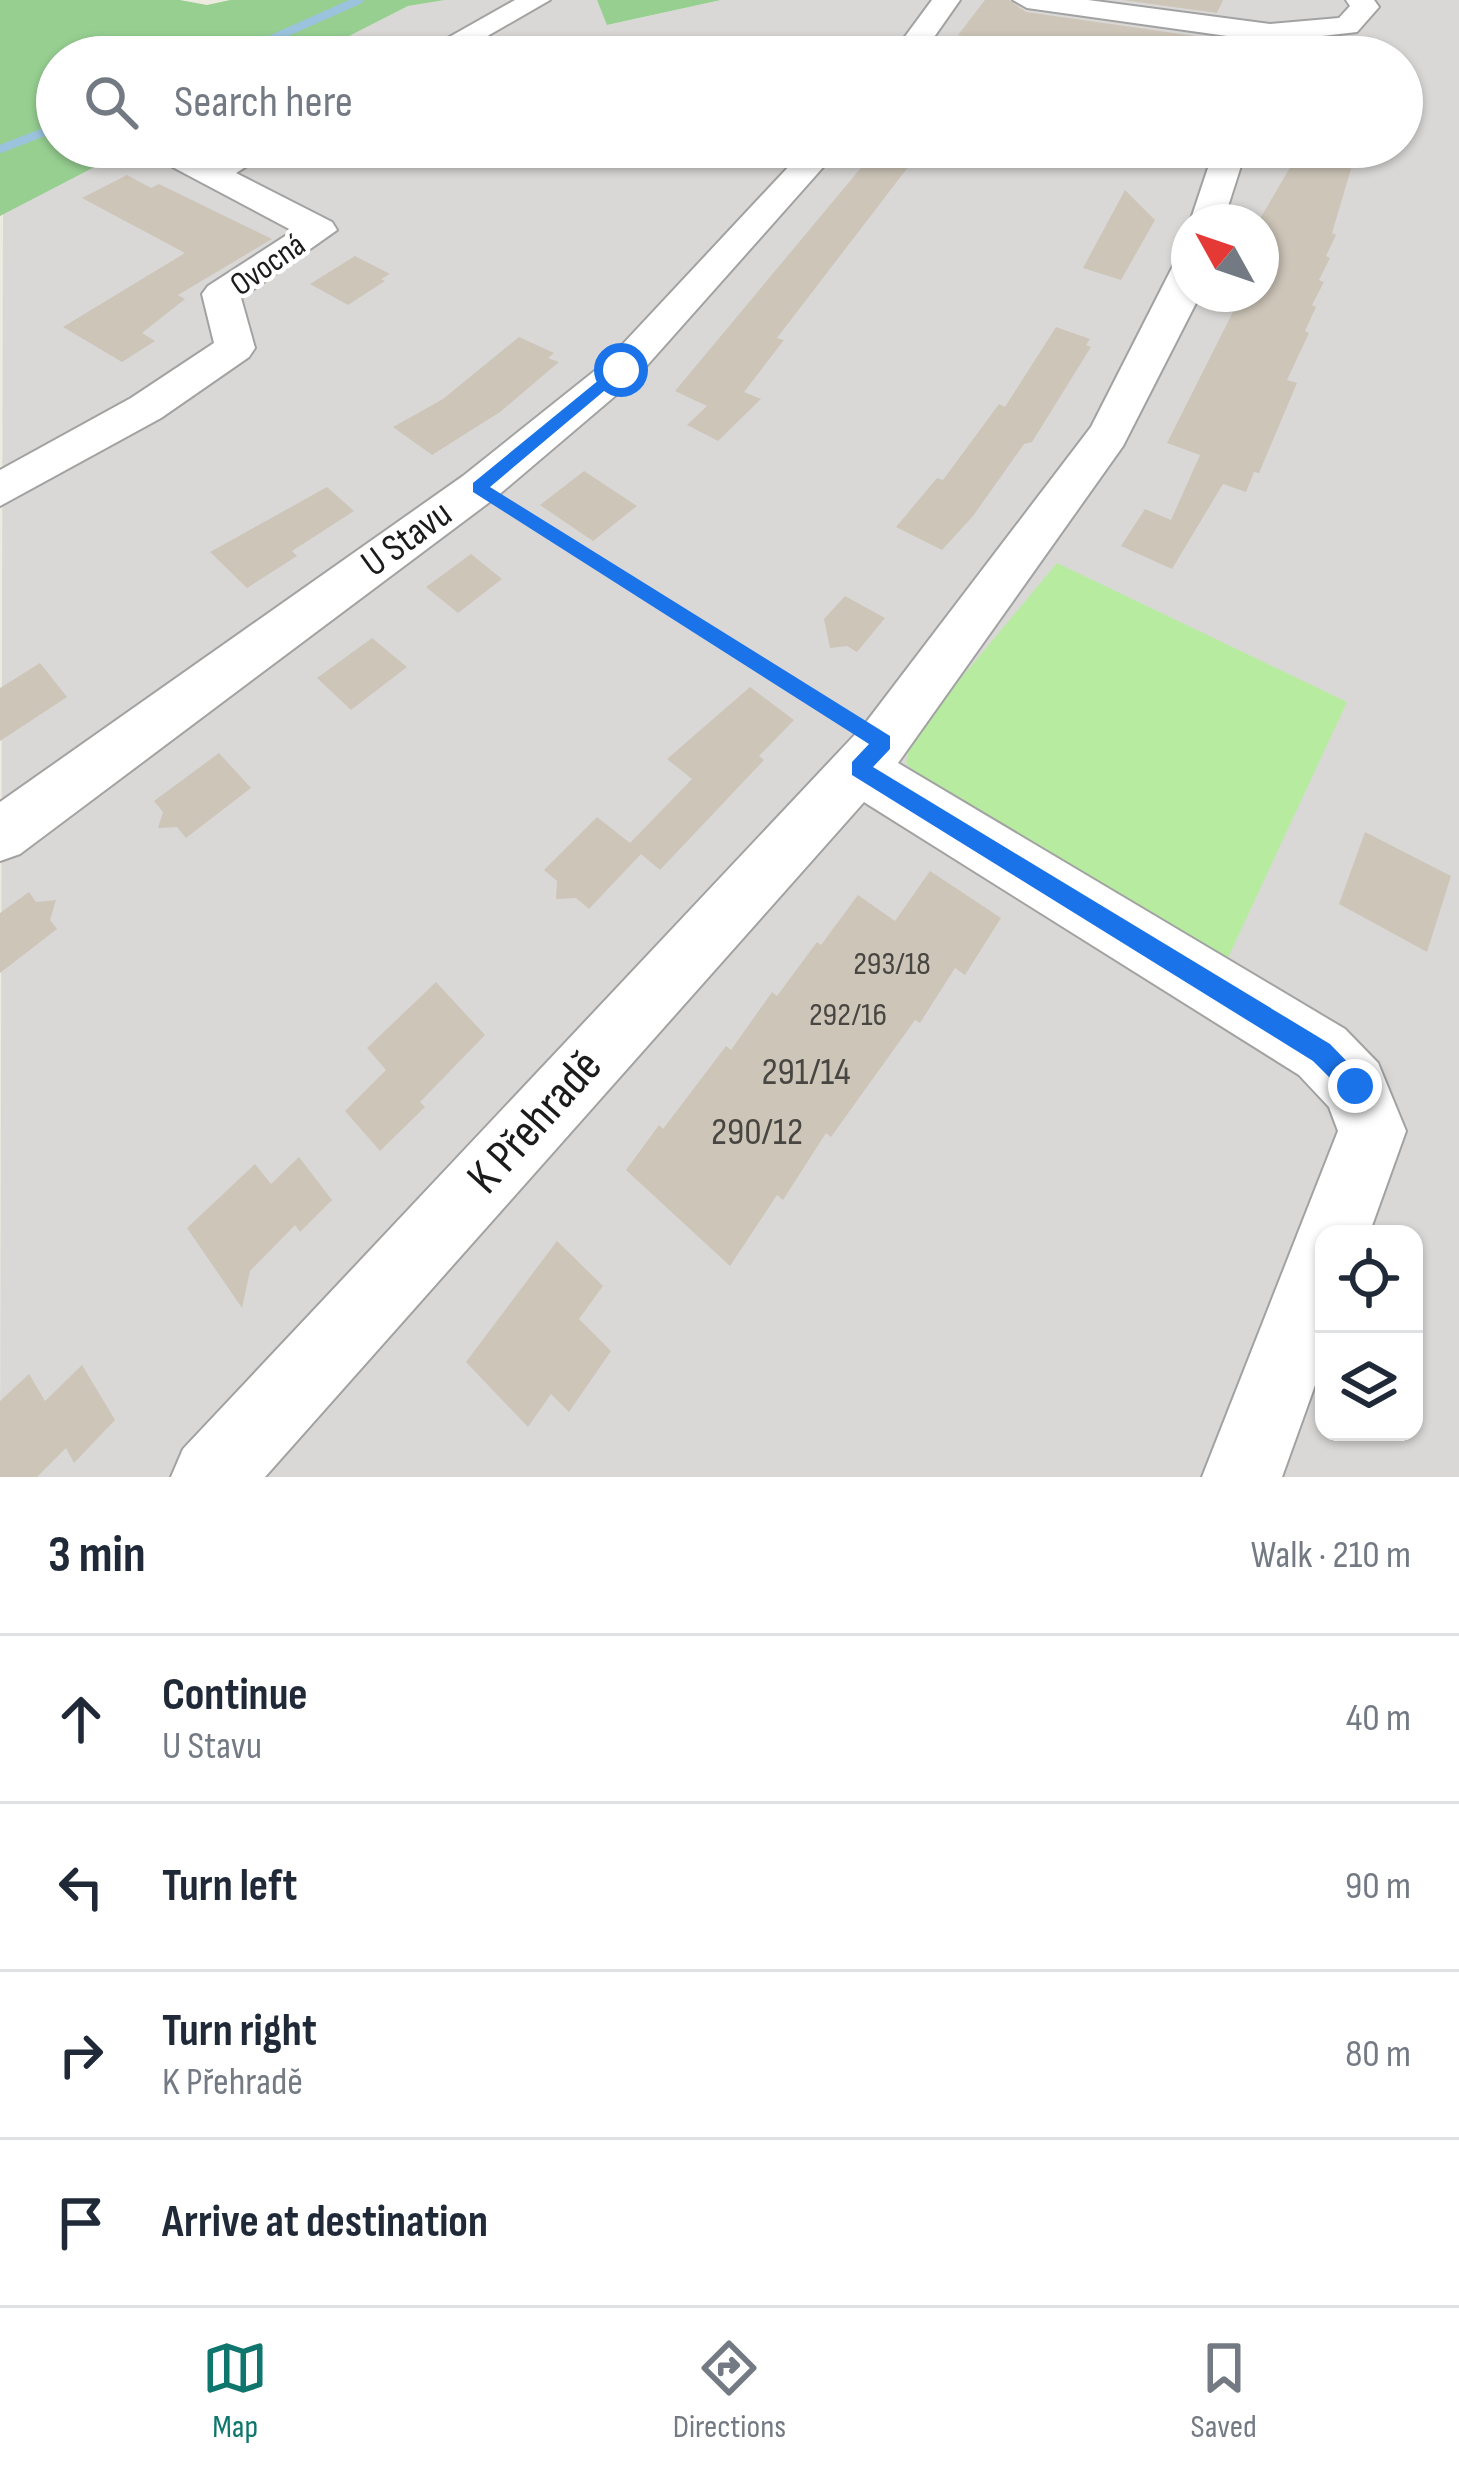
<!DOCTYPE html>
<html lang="en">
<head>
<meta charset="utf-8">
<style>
	body { margin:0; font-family:"Sofia Sans Condensed",sans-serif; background:#f2f2f3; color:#1f2937 }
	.controls { position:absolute; right:36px; bottom:36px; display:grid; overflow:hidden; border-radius:24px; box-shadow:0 3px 9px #0004 }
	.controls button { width:108px; height:108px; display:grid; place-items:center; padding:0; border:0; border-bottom:3px solid #e0e1e3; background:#fff; color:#1f2937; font:60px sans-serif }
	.compass { position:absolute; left:1171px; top:204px; width:108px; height:108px; border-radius:50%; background:#fff; box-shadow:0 3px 9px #0004; rotate:310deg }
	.stop { position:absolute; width:36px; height:36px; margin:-27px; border:9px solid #1a73e8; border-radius:50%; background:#fff }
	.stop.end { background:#1a73e8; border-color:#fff; box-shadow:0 3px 12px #0008 }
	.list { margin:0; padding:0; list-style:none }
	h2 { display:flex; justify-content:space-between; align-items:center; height:156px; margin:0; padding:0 48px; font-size:51px }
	h2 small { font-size:39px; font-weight:400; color:#747a83 }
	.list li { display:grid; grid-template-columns:78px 1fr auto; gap:36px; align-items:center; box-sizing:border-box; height:168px; padding:0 48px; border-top:3px solid #e0e1e3 }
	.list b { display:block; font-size:45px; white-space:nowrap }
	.list p { margin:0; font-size:39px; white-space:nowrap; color:#747a83 }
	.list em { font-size:39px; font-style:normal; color:#747a83 }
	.icon { flex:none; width:66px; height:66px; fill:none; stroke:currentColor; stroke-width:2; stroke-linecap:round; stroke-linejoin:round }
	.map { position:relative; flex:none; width:1459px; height:1477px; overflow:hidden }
	.search { position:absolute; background:#fff; box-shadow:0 3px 9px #0004; left:36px; right:36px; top:36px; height:132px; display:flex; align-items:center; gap:30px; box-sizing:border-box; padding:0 42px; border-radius:66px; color:#747a83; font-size:45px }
	.sheet { height:828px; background:#fff }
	nav { display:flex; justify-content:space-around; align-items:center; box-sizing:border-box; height:168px; border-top:3px solid #e0e1e3; background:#fff; font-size:33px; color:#747a83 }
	nav a { display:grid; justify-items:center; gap:6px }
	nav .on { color:#0f766e }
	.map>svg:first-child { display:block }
	.residential { fill:#d9d8d7; fill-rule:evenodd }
	.grass { fill:#b7eca0 }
	.forest { fill:#97cf91 }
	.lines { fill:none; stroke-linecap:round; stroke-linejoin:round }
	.stream { stroke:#9cc3de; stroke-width:8 }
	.building { fill:#cdc5b8 }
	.minor-casing { stroke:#a2a2a2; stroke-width:4 }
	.path-far1 { stroke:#ff8d5e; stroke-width:6; stroke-dasharray:4.5 4.5; stroke-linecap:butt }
	.path { stroke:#ff8d5e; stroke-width:8; stroke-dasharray:6 6; stroke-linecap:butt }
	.minor { fill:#fff; fill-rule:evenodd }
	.route { fill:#1a73e8 }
	.labels { text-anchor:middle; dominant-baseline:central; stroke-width:9; stroke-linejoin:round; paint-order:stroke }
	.far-street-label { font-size:33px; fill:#1b1b1b; stroke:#fff }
	.number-label { font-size:33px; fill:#484642 }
	.street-label { font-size:39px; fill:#1b1b1b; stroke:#fff }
	.near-number-label { font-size:39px; fill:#484642 }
	.near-street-label { font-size:48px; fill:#1b1b1b; stroke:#fff }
</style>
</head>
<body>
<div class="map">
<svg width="1459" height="1477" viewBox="0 0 1459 1477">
	<rect width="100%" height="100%" fill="#edebdf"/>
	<path class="residential" d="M445,0H597L608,25L721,0H1459V1477H0L3,213L133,147H1402V57H308L408,6ZM1189,222H1261V294H1189ZM1324,1234H1414V1432H1324Z"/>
	<path class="grass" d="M1057,563L1347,702L1221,973L925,783L906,763L911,738Z"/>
	<path class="forest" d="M0,0H180L207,5L230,0H445L408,6L308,57H57V147H133L0,216Z
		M597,0H721L607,25Z"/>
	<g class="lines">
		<path class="stream" d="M231,57L359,0
			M0,149L57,127"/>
	</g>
	<path class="building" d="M985,0H1009L1026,12L1252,44L1250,57H1063L958,35Z
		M1122,0H1223L1217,13Z
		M1302,147L1354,159L1332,233L1336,235L1326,256L1330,258L1319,280L1324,282L1312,305L1316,307L1305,331L1309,333L1287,380L1297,383L1259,473L1254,472L1246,492L1223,484L1172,569L1121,546L1145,509L1171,520L1200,455L1167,443L1242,294H1261V217Z
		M875,151L912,162L777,338L784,340L744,392L761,399L718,441L687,425L707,406L675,391Z
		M127,175L151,188L159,184L272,239L178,295L185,299L142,333L155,341L122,362L63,327L185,253L82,198Z
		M1125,190L1155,220L1121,280L1083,268Z
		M355,256L390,274L381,279L385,281L348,305L310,284Z
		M1056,327L1090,339L1086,345L1091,347L1032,442L1024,444L973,516L942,550L896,527L937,478L943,480L999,404L1005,407Z
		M519,337L554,353L548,358L559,362L500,412L432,455L393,427L443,399Z
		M584,471L637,506L593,541L540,505Z
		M327,487L354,511L292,551L297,556L247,588L210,552Z
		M471,554L502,579L458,613L426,587Z
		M845,596L885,618L857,652L847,646L830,648L824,619Z
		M372,638L407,667L351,710L317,678Z
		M40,663L67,697L0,741V688Z
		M750,687L794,720L759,756L764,760L660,870L641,854L589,909L576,898L556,899L557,881L544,870L597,817L630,843L692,779L667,759Z
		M219,753L251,788L186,838L177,827L158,828L163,812L154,801Z
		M1365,832L1451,876L1427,952L1339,904Z
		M930,871L1001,918L965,975L955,968L920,1023L915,1020L831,1137L826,1133L783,1200L777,1195L730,1266L626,1170L659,1125L663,1129L726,1046L731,1050L772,992L777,996L817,942L821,945L858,895L895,921Z
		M29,892L36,902L56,900L50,920L57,929L0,973V913Z
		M436,982L485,1035L420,1102L425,1107L380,1151L345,1111L386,1070L367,1048Z
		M299,1157L332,1200L300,1232L295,1225L250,1271L242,1308L187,1228L255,1164L271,1184Z
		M557,1241L603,1286L579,1319L611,1351L569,1412L551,1394L528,1427L466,1362Z
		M82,1365L115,1420L74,1463L66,1448L37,1477H0V1401L29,1374L45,1401Z"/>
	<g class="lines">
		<g class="minor-casing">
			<path id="minor" d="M515,0H550L451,57H414Z
				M932,0H960L920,57H890Z
				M1013,0H1088L1270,24L1339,18L1350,6L1346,0H1374L1379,7L1357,32L1270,42L1027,8Z
				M144,147H185L210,160L236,147H277L236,173L332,222L337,230L241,298L255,348L249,357L161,418L0,506V470L131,398L214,343L202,294L208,286L293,231L148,154Z
				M807,147H841L635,379L495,498L20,854L0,861V802L463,476L607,361Z
				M1215,147H1247L1223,222L1189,225Z
				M1189,257V294H1199L1196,303L1123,446L898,763L1345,1029L1378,1063L1406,1131L1369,1234H1324V1360L1282,1477H1202L1338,1131L1329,1107L1299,1075L864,802L265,1477H171L183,1449L864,725L1091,427L1176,260Z"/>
		</g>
		<path class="path-far1" d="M514,509L573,546"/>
		<path class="path" d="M568,543L846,719"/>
		<use href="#minor" class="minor"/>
	</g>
	<path class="route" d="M616,366L629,370L490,487L890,736V749L873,767L1330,1044L1363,1078V1094H1346L1313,1061L852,775V762L869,744L473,492V483Z"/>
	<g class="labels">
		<g class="far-street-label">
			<text transform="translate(268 265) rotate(-35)">Ovocná</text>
		</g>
		<g class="number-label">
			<text x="892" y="964">293/18</text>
			<text x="848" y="1015">292/16</text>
		</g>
		<g class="street-label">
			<text transform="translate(407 539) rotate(-36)">U Stavu</text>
		</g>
		<g class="near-number-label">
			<text x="806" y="1072">291/14</text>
			<text x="757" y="1132">290/12</text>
		</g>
		<g class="near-street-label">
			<text transform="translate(535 1122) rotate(-48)">K Přehradě</text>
		</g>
	</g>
</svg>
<div class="controls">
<button><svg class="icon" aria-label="locate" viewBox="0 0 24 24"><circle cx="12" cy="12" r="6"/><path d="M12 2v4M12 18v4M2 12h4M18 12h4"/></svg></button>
<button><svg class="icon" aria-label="layers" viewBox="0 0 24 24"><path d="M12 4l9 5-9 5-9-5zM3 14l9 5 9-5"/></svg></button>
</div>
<svg class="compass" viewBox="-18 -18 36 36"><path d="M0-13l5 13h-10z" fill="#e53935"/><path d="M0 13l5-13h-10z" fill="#747a83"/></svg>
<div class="stop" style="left:621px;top:370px"></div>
<div class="stop end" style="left:1355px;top:1086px"></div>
<div class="search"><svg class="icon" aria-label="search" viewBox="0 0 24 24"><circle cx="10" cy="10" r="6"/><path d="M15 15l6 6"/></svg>Search here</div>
</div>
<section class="sheet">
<h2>3 min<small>Walk · 210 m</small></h2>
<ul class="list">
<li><svg class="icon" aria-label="ahead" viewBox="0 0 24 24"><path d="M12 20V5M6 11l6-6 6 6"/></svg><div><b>Continue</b><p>U Stavu</p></div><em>40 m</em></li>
<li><svg class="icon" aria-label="left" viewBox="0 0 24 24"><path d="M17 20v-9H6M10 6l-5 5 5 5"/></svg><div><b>Turn left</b></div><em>90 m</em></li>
<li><svg class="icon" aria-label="right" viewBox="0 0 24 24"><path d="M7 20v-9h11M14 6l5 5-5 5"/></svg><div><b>Turn right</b><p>K Přehradě</p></div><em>80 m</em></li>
<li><svg class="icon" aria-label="arrive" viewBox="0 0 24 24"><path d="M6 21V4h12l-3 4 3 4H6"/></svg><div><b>Arrive at destination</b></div></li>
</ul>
</section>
<nav>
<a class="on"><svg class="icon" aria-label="map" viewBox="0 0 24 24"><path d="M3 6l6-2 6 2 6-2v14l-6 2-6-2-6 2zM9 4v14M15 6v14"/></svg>Map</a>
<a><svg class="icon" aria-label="directions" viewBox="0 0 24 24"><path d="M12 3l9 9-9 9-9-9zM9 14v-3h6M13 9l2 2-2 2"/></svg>Directions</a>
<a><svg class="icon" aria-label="saved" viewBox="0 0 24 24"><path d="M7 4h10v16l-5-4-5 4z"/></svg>Saved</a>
</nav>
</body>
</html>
